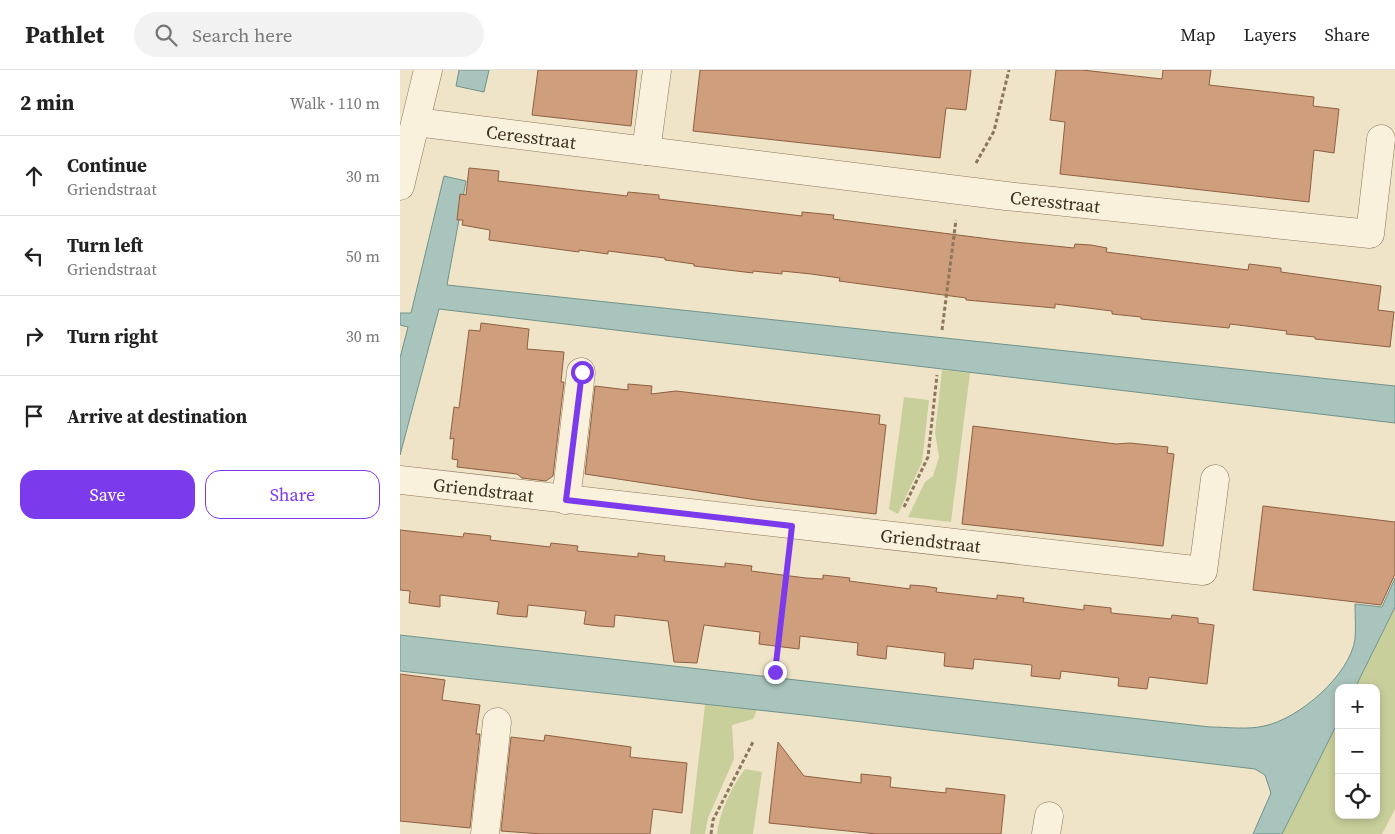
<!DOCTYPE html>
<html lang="en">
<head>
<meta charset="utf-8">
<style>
	body { margin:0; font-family:"Source Serif 4",serif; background:#f2f2f2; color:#222 }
	.controls { position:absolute; right:15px; bottom:15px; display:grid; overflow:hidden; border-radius:10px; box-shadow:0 2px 8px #0003 }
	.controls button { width:45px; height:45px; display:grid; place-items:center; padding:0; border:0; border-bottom:1px solid #e0e0e0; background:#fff; color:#222; font:25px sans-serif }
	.stop { position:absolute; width:15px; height:15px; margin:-11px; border:4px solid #7c3aed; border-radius:50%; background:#fff }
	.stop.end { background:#7c3aed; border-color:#fff; box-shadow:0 1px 5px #0008 }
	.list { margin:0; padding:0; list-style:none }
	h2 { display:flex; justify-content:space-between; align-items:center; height:65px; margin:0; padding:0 20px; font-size:21px }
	h2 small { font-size:16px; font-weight:400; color:#767676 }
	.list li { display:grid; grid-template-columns:32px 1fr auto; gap:15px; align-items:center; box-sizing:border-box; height:80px; padding:0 20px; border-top:1px solid #e0e0e0 }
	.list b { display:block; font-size:19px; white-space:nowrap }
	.list p { margin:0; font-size:16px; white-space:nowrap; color:#767676 }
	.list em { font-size:16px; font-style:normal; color:#767676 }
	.actions { display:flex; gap:10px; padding:15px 20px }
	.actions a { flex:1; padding:11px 0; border:1px solid #7c3aed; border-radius:15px; text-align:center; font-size:18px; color:#7c3aed }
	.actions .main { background:#7c3aed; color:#fff }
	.icon { flex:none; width:28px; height:28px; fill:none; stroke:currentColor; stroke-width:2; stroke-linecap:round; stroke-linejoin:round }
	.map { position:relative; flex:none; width:995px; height:764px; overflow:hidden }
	header { display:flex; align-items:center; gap:30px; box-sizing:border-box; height:70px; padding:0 25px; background:#fff; border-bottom:1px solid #e0e0e0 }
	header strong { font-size:24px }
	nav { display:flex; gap:28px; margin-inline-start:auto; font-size:18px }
	.search { width:350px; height:45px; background:#f2f2f2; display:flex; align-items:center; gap:12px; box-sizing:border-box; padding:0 18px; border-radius:28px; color:#767676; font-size:19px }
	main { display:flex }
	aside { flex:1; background:#fff }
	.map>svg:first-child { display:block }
	.green { fill:#c9cf9b }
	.water { fill:#a9c4bc; stroke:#6f938a }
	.building { fill:#cf9f7d; stroke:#8d5f41 }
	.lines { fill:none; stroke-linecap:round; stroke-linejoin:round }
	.street-casing { stroke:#8d765c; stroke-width:29 }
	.path { stroke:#8d765c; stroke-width:3; stroke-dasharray:4 2.5; stroke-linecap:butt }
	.street { stroke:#faf1dc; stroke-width:28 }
	.route { stroke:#7c3aed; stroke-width:6 }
	.labels { text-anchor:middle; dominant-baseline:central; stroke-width:4; stroke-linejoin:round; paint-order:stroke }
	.street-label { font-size:18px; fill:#3d2e20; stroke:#f7eed8 }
</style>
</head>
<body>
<header>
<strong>Pathlet</strong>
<div class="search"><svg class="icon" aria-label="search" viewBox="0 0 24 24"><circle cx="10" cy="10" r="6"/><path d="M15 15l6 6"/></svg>Search here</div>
<nav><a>Map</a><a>Layers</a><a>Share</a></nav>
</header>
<main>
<aside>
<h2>2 min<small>Walk · 110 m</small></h2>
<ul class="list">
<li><svg class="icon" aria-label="ahead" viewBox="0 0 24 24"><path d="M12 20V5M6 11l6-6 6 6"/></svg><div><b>Continue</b><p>Griendstraat</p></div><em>30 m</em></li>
<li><svg class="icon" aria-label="left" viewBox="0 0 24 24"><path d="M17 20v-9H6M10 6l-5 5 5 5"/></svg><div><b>Turn left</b><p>Griendstraat</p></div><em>50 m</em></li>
<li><svg class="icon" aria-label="right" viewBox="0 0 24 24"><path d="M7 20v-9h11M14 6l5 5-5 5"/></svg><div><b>Turn right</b></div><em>30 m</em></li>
<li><svg class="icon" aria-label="arrive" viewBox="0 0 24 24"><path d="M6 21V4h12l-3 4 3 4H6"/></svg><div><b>Arrive at destination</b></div></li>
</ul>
<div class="actions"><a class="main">Save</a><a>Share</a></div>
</aside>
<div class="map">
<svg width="995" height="764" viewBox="0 0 995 764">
	<rect width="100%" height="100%" fill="#f0e4c8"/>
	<path class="green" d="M542,300L570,303L551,452L508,447L525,412L533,406L539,387L535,363Z
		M504,327L529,330L522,392L498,444L489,439Z
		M995,537V739L982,764H882L939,650V745H976V618H955Z
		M305,635L357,640L353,649L332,655L334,689L308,748L305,764H290Z
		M345,699L362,702L353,764H317C320,741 331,718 345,699Z"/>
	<path class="water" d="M59,0H89L84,22L56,16Z
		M44,106L66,111L47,215L995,316V353L39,239L0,385V288L8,257L0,255V243H11Z
		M995,508V537L955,618H939V650L882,764H853L871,723L865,705L855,699L404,645L0,601V565L810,657C827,657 848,660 864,656C899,649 950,605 955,569C956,558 955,545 955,534L982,537Z"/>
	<path class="building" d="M138,0H237L231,56L132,45Z
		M300,0H571L566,40L546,38L540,88L293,61Z
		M656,0H682L762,9L763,0H811L809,15L914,27L913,36L939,39L934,83L914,80L909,132L660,104L665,52L650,50Z
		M69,98L99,101L98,111L227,126L228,122L259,125V129L402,146V142L434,145L433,149L605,171L674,178L675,174L691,175L707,178L706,182L848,200L849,194L881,198V202L981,216L978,240L994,242L990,277L915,269V267L886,264L887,261L830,254L829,258L741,249V247L712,244V241L655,234V238L566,230V228L439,211L440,208L411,204L382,201V204L353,201V203L294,196V194L265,190V188L208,181V184L179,180V182L89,170L90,160L62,155L63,150H57L60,124L66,125Z
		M81,253L129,259L127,279L164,282L161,312H164L153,406L146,411L122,408L117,404L57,397L58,390L52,389L54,368L50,369L54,337L59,338L69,260L80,261Z
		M228,314L252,316L251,324L276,321L480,345L479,354L486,355L476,444L357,430L185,404L195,316L228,320Z
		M573,356L716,374L730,373L768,377L767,383L774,384L763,476L562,454Z
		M863,436L995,452V504L981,535L853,520Z
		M0,460L63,467L64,463L91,466L90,470L150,477L151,473L178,476L177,481L238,487V483L252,485L265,486L264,491L325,497V493L352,496L351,501L406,508L423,509V505L450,508L449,511L510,519V515L524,516L537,518L536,522L597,529V525L624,528L623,532L653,536L684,540V535L711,538V543L771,549L772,545L798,548V553L814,555L807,614L749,607L747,619L718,616L719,608L661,601L660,609L641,607L631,606L632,595L574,589L573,599L544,596L545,583L487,576L486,589L471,587L457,585L458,573L400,566L399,579L359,574L360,562L304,555L297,593L274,592L268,551L215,545L214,557L199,556L184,554L186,541L128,535L127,547L112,546L97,544L99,532L40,525V537L9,533L10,521L0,520Z
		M0,604L45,610L42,630L80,635L76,664H80L70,758L0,751Z
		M145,665L231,677L230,687L287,693L282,743L253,739L250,764H142L101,761L111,667L144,671Z
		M378,672L404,706L461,713V704L491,707L490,717L546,723V718L605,725L601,764H477L369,753Z"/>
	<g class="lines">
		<g class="street-casing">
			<g id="street">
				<path id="s1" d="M16,52L606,126L970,164L981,69"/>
				<path d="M246,81L257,0"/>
				<path d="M0,116L28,0"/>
				<path id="s2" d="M0,410L803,501L815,409"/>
				<path d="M166,430L181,302"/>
				<path d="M85,764L97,652"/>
				<path d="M646,764L649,746"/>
			</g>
		</g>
		<path class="path" d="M576,93L594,61L609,0
			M542,260L556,150
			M504,437L528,387L537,305
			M375,601L389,483
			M311,764L313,750L354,670"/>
		<use href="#street" class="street"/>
	</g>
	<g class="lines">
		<path class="route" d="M182,302L166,430L392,456L375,602"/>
	</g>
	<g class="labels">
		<g class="street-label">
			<text stroke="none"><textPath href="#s1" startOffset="116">Ceresstraat</textPath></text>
			<text stroke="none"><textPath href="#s1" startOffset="644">Ceresstraat</textPath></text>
			<text stroke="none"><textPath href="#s2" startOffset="84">Griendstraat</textPath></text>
			<text stroke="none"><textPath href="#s2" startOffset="534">Griendstraat</textPath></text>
		</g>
	</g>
</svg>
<div class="controls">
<button>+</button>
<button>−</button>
<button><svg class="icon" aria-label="locate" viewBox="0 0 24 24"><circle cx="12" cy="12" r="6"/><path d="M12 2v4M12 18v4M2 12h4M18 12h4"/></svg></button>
</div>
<div class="stop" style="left:182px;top:302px"></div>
<div class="stop end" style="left:375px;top:602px"></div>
</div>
</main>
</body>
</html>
